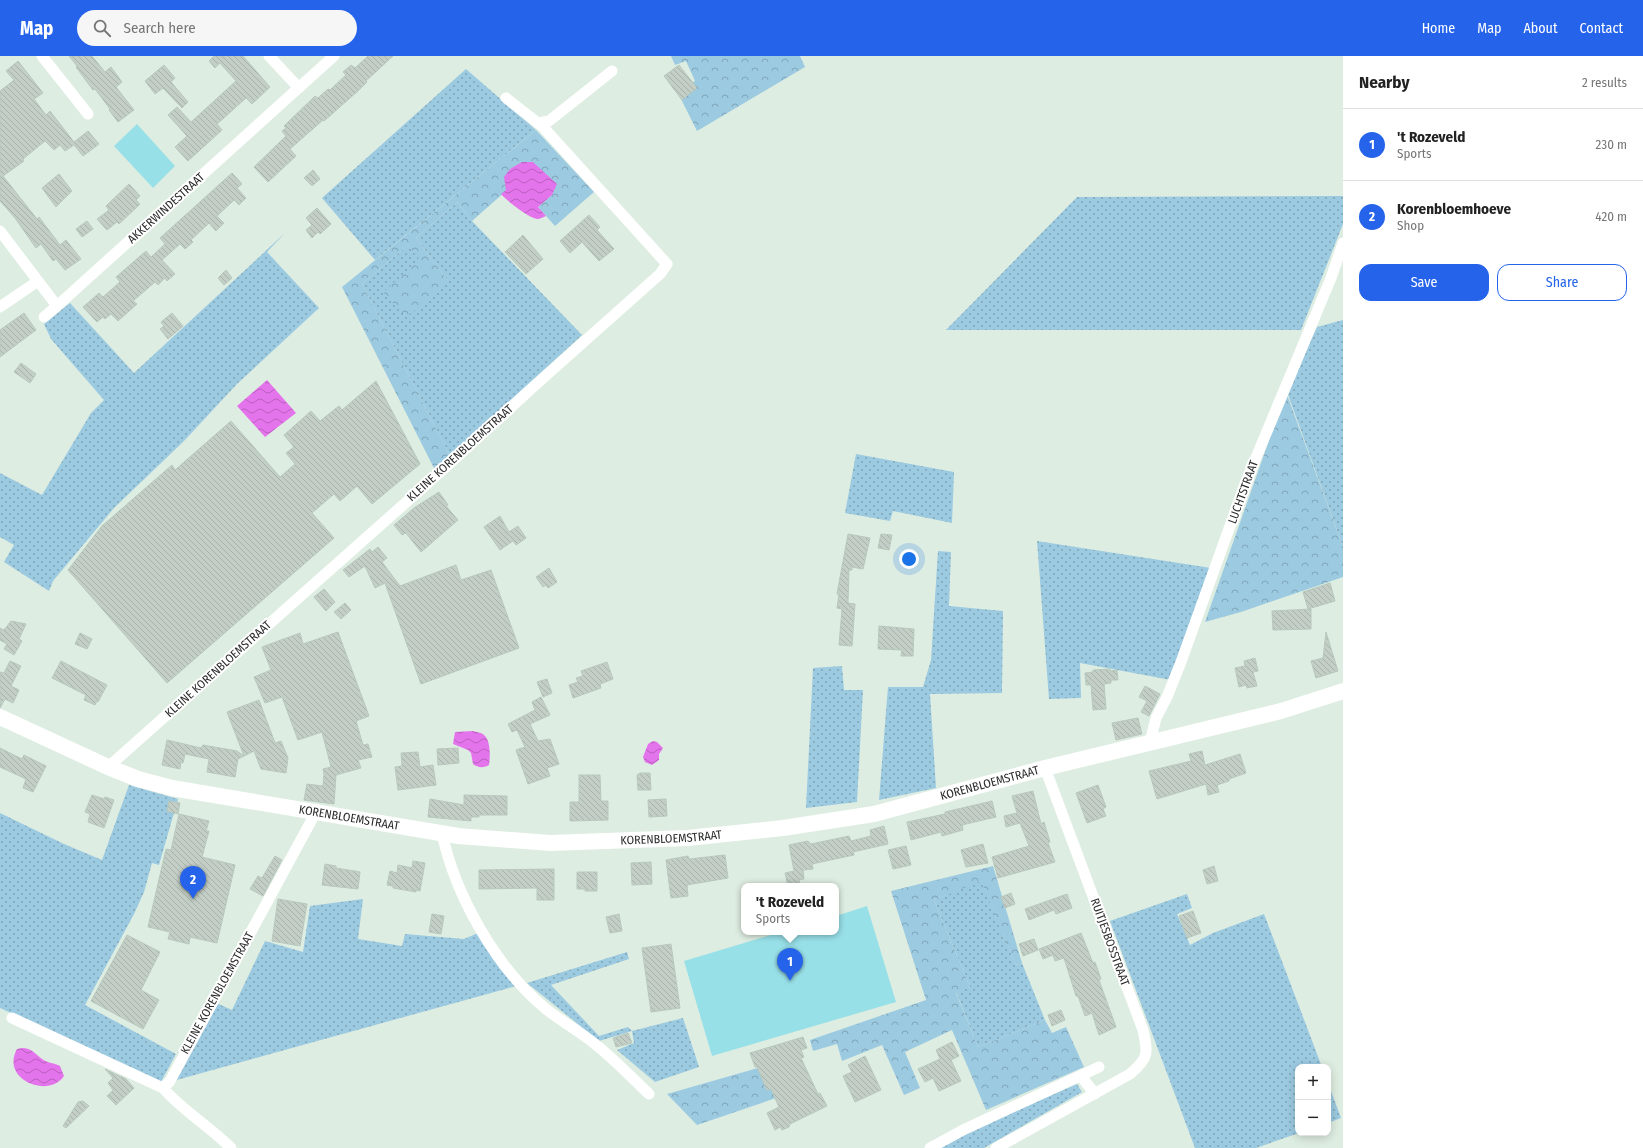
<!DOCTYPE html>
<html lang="en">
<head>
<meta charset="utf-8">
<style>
	body { margin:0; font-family:"Fira Sans Condensed",sans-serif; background:#f6f6f6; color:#222 }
	.controls { position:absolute; right:12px; bottom:12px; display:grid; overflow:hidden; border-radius:8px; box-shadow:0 2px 10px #0003 }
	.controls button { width:36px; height:36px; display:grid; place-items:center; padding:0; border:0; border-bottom:1px solid #e0e0e0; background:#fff; color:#222; font:20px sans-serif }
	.you { position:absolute; left:909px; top:503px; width:14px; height:14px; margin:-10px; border:3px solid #fff; border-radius:50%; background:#1a73e8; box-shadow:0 0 0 6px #1a73e833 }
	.badge { display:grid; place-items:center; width:26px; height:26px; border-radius:50%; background:#2563eb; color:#fff; font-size:13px; font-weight:700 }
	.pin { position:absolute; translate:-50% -33px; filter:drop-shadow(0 1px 2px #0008) }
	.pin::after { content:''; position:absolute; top:21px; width:14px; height:12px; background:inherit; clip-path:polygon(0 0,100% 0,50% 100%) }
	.popup { position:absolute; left:741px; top:827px; width:98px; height:52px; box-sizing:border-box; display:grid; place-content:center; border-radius:8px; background:#fff; filter:drop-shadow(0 1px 3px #0005); font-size:13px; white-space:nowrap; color:#767676 }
	.popup b { font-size:15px; color:#222 }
	.popup::after { content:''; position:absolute; left:50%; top:100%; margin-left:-8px; border:8px solid transparent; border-top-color:#fff }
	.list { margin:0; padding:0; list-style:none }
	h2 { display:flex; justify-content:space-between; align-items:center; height:52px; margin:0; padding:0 16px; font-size:17px }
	h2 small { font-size:13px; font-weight:400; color:#767676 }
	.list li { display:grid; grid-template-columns:26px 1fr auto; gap:12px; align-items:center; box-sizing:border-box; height:72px; padding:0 16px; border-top:1px solid #e0e0e0 }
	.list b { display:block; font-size:15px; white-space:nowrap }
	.list p { margin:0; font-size:13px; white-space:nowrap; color:#767676 }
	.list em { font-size:13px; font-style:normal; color:#767676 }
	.actions { display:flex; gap:8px; padding:12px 16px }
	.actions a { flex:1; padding:9px 0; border:1px solid #2563eb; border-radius:12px; text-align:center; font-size:14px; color:#2563eb }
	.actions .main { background:#2563eb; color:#fff }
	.icon { flex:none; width:22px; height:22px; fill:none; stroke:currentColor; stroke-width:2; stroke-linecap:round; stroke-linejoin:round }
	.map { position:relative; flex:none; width:1343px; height:1092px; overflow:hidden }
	header { display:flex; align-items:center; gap:24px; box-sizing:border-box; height:56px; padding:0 20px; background:#2563eb; color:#fff }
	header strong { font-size:19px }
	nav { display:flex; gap:22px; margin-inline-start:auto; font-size:14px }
	.search { width:280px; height:36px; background:#f6f6f6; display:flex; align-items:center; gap:10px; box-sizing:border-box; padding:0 14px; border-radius:22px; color:#767676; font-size:15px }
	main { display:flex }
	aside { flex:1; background:#fff }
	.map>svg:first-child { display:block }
	.grass { fill:url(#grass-dots) }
	.forest { fill:url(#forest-crowns) }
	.pitch { fill:#98e0e8 }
	.water { fill:url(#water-waves) }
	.building { fill:url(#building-back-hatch); stroke:#b7c8bd }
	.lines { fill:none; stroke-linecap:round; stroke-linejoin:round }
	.street { stroke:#fff; stroke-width:11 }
	.secondary { stroke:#fff; stroke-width:16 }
	.labels { text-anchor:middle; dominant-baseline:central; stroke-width:4; stroke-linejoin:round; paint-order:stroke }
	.street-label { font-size:12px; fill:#2b2b2b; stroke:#fff }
</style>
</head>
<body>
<header>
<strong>Map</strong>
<div class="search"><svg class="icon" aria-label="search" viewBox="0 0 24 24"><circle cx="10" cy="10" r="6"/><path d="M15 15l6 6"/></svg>Search here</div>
<nav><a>Home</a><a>Map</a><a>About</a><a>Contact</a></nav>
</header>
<main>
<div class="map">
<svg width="1343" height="1092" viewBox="0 0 1343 1092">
	<defs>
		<pattern id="grass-dots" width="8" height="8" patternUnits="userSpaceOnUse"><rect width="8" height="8" fill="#9ccae1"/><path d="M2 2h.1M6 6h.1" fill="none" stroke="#7fa4b7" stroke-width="1.8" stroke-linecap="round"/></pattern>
		<pattern id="forest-crowns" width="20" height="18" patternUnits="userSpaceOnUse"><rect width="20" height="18" fill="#9ccae1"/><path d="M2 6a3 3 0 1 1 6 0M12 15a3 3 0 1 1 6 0" fill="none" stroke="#7fa4b7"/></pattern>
		<pattern id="water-waves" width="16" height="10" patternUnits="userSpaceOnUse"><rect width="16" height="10" fill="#e474eb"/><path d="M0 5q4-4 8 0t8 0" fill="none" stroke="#b95fbf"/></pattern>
		<pattern id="building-back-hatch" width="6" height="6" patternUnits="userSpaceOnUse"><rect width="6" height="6" fill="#c3cfc6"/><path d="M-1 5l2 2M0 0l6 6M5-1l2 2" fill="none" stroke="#a8b2aa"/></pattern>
	</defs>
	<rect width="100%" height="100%" fill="#deede1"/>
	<path class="grass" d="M466,13L536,74L375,204L322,142Z
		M1343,140V168L1301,274H946L1077,141Z
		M457,146L472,165L582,279L450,400L362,228L408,189L421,204L449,226L416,182Z
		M285,177L267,196L319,252L237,328L183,386L114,452L53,525L49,535L4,506L14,489L0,481V417L42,439L91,357L104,344L51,283L44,268L70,247L134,317Z
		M1343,264V491L1287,336L1317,271Z
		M856,398L954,416L952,467L893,455L890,465L845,457Z
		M1037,485L1211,512L1171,624L1080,607L1081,642L1049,643Z
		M938,495L951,496L949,550L1003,555L1002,637L930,638L936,732L879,744L888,631H923L931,604Z
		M842,610L844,634H863L857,746L806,752L813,612Z
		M129,729L178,743L159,809L152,807L144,836L134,858L85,949L176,998L161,1026L0,952V757L64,788L102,804Z
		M981,824L1016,909L1022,907L1045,964L978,991L956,936L970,931L934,844Z
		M1187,838L1192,852L1177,858L1190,889L1213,877L1264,858L1322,1011H1298V1077H1299L1256,1092H1195L1110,865Z
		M363,843L358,883L402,890L405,878L464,883L478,877L516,930L173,1025L214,946L232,954L265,885L303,896L310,850Z
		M627,896L629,903L551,929L599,980L628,971L632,975L683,962L699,1011L655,1026L617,994L634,987L632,975L599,985L527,927Z
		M1328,1027L1341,1062L1328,1067Z
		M1077,1028L1082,1036L984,1092H939L979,1071Z"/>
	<path class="forest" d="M671,0H800L805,11L697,75L677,35L695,25L686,5L675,9Z
		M536,74L594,136L555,170L538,151L552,139L506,135L472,165L457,146L416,182L449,226L406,261L383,236L420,204L408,189L362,228L450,400L435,414L342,231Z
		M1286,336L1343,491V521L1241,556L1205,566Z
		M993,810L1022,907L1016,909L981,825L934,844L970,931L956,937L978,991L1045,964L1052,977L1066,971L1084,1011L986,1054L952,974L905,996L920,1032L904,1039L882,989L842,1005L837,988L813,995L810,984L926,944L891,835Z
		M775,1007L785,1039L697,1069L667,1038Z"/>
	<path class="pitch" d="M137,68L175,110L153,132L114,90Z
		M867,850L896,946L712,1000L684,905L781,876H836V860Z"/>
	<path class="water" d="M522,106H533L557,128L552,139L538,151L546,160C543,161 540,163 537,163C529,162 507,145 501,138L506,134L504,121L510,113Z
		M267,324L296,357L265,381L237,350Z
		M473,675C477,676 483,677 485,680C491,686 490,702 489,709C484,712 478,712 473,708L471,697L468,694L453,688L455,676Z
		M653,685L657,686L663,692L659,698V704L652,709L645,706L643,701L648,688Z
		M22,992C32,992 34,997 42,1003C47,1007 55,1007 60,1010L64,1020C49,1043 0,1024 17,993Z"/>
	<path class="building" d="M69,0H92L105,16L111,11L122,26L116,31L134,54L118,66L109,54L110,53L95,33L93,34L76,11L77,10Z
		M214,0H243L270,31L252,48L246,42L225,61L217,68L222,74L188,105L175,91L187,80L168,59L177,51L191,66L236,25L220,7L215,12L209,5Z
		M368,0H393L366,25L367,26L358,35L324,65L323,64L290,93L296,100L268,126L254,111L286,80L282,75L286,72L284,70L315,40L318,42L328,33L330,34L346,19L343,16L351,9L355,12Z
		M18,5L43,37L34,43L46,59L50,55L74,86L88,75L99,88L83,100L74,89L65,95L60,89L54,94L45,85L23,103L24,105L3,120L37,163L39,161L60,189L66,184L81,203L65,214L56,203L53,205L41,188L36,192L15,162L0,145V35L14,24L6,15Z
		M164,9L175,22L171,26L188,46L182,52L163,32L155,38L145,25Z
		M679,9L697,32L682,44L664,20Z
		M313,114L320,123L312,130L304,122Z
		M232,117L242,128L237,132L246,142L239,149L234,144L217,160L224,167L216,175L209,167L191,184L193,186L185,193L180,188L162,204L175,218L167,225L165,222L158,229L155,226L133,245L137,248L118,265L111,258L105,263L103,261L97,266L83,251L99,237L103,241L120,226L116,221L146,195L151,201L165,188L160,182Z
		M59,118L72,135L56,151L42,132Z
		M129,128L140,140L136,144L140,148L119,168L117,166L107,174L97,163L109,154L106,150Z
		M317,152L331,168L320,178L318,176L312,182L306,174L312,169L306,162Z
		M589,159L600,171L597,174L614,193L599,205L582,186L570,197L560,185Z
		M87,165L93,173L82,181L76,173Z
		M523,179L543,203L526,218L505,196Z
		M226,214L232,222L224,229L218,222Z
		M24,257L36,274L0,301V274Z
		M172,257L183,270L168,283L160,273L164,270L161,266Z
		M21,307L36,318L30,327L14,316Z
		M376,325L420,408L372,448L357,430L340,445L334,438L312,457L334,482L167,627L68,514L102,470L172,409L175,414L231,365L280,421L295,408L286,397L294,391L284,379L311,355L320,365L339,350L342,354Z
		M439,436L448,449L446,450L458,464L421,496L406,477L402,479L394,469L414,452Z
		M500,460L509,476L518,470L526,482L516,489L513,485L500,494L484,471Z
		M848,478L870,482L863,513L852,511V514H849L848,547L855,548L852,590L839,589L842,553L837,552L839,538H837Z
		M881,478L892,479L889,494L878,492Z
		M378,491L387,502L382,506L400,530L456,509L461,524L491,514L519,592L421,628L385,527L375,532L365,510L349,521L343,514L370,493L372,496Z
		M549,512L557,526L548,532L546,529L543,531L536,521Z
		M1330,527L1335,545L1308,553L1303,536Z
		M324,533L335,546L326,555L314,541Z
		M345,547L351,554L341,563L334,556Z
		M1311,553V573L1273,574L1272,555Z
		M11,565L26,568L19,583L22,585L14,599L4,593L7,588L0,584V572L4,574Z
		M879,570L914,573L913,600H901L902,594L878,593Z
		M338,576L369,660L356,665L363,689L368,688L372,701L358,704L361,712L336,719L334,748L304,744L307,728L323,730L324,718L323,713L331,711L322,676L298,684L282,641L265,647L254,621L271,614L262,591L300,577L303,588Z
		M1326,576L1338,615L1316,622L1311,605L1323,602Z
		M80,577L92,583L87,593L75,588Z
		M1255,602L1258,615L1253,616L1257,630L1247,632L1246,629L1239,631L1235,612L1245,610L1244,605Z
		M10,605L21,610L11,630L19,634L13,647L5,643L0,652V616L4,617Z
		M61,605L107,629L98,646L97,645L95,649L84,644L86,639L52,622Z
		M607,606L613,623L600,628L601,632L573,642L569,629L578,626L576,622L583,620L581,615Z
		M1110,613V615L1117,614L1118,624H1111V627L1104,628L1106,653L1093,654L1091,629H1086L1085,617L1093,616V614Z
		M547,623L552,637L543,641L537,626Z
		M1145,630L1160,638L1149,660L1141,656L1147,645L1139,641Z
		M541,641L550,659L530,668L538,685L550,683L559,708L547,712L550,720L528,728L516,694L525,691L517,674L512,676L508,668L535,654L532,646Z
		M259,644L275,687L281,685L288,702L286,717L261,713L254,695L238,703L235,721L207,716L209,703L185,698L183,707L181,706L180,713L162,709L167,684L201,692L203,689L237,695L244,700L227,656Z
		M1138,662L1142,678L1116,684L1112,667Z
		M0,692L22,703L24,699L46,710L33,736L23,732L26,723L0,711Z
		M458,692L459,707L438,709L437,693Z
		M1202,695L1205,709L1240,698L1246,717L1229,723V725L1217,729L1219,736L1208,739L1206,728L1157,743L1149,715L1191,705L1189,698Z
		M418,696L420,711L433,709L436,729L398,734L395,711L402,710L401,697Z
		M640,717H650L651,734H638L637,719Z
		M579,719H600L601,745H608V764L570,765V746H579Z
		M1098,729L1106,751L1103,753L1106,760L1087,767L1076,737Z
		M1033,735L1041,768L1044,766L1050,786L1048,787L1055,806L998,822L992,801L1029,790L1020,767L1006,771L1004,760L1017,757L1012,740Z
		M92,739L104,743L105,741L114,744L104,772L88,766L90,758L85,756Z
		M464,739L507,740V759H479V761H471V765L428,761L430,743L464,749Z
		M666,743L667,760L649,761L648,744Z
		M169,745L180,747L178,758L167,755Z
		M992,745L996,761L962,769L963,774L942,780L941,776L911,784L907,766L945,758V756Z
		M179,758L209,765L206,775H209L202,801L235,809L217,887L190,881L189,888L168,883L170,876L148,871L166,793L171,794Z
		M884,770L888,788L853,796L854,799L812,808L813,813L803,814L804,823L799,824L800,829L788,830L785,817L794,815L789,789L808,785L811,788L849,780L851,785L871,780L870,774Z
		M983,788L988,807L966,811L961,794Z
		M906,790L911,809L893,813L888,794Z
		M725,799L728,822L687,829L688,840L671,842L666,804L688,800L689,803Z
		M275,800L282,804L263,840L250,833L258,820L262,822Z
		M413,805L425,807L420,835L416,834V836L393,832V830L387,829L390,815L397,817L398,809L412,812Z
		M651,806L652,828L632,829L631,807Z
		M325,808L336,810V812L360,816L358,833L322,829Z
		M1214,810L1218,825L1207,828L1203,814Z
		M554,813V844H537V832L479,833V814Z
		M577,816H597V835H585V833H577Z
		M1011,837L1015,848L1005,852L1001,841Z
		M1067,838L1072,852L1056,858L1054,854L1029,864L1025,853Z
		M278,843L307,848L300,890L272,885Z
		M1193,855L1201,877L1187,882L1179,860Z
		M432,858L444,860L441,878L429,876Z
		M619,858L622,875L610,877L606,861Z
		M1081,877L1093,907L1095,906L1101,923L1099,924L1116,971L1099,979L1092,957L1085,960L1078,940H1076L1064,902L1055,905L1053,899L1043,903L1039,893Z
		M127,879L160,896L141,934L159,944L143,973L91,945Z
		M1034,883L1038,894L1023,900L1019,888Z
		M671,888L680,952L651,956L642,892Z
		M1061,954L1065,964L1052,970L1048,959Z
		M628,977L632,987L616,991L613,982Z
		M803,981L807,992L801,994L804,1001L801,1002L818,1038L820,1037L827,1050L790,1068L789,1071L782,1074L780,1071L775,1074L767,1057L779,1051L771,1033L767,1034L765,1030L757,1011H755L750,997Z
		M952,986L959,1000L951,1004L961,1025L939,1035L933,1022L925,1026L918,1013L940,1003L936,994Z
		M865,1000L881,1034L855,1046L843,1020L852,1016L848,1009Z
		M105,1013L126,1023L134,1032L116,1049L107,1040L113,1034L108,1027L113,1022Z
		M83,1045L89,1050L66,1072L63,1070L78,1046Z"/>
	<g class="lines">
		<path class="street" d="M42,0L88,58
			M269,0L299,32
			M539,67L549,65L612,15
			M0,175L38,225L0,251
			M38,225L57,250L334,0
			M44,261L57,250
			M1150,686L1156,662L1167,641L1181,606L1245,428L1331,222L1343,187
			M108,711L447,410L532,332L660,218L667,208L543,71L506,42
			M442,777C455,839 496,912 546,953C561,965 579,975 595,988C614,1003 631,1021 649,1038
			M12,962L163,1032
			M1081,1020L1095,1038
			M231,1092C209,1070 183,1055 163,1032L170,1025L316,756
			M930,1092L963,1074L1099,1011
			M996,1092L1130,1018C1149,1002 1148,997 1143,974L1045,712"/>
		<path class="secondary" id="s1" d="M0,661L108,711L138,723L172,732L458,780L550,787L688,782L783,772L874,758L1045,712L1281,655L1343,635"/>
	</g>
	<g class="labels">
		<g class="street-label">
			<text transform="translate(166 152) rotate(-42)">AKKERWINDESTRAAT</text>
			<text transform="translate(460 397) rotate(-42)">KLEINE KORENBLOEMSTRAAT</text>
			<text transform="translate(1243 436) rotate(-70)">LUCHTSTRAAT</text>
			<text transform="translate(218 613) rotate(-42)">KLEINE KORENBLOEMSTRAAT</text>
			<text stroke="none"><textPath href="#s1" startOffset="1014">KORENBLOEMSTRAAT</textPath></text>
			<text stroke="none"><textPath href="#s1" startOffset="366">KORENBLOEMSTRAAT</textPath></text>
			<text stroke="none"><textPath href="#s1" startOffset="690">KORENBLOEMSTRAAT</textPath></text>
			<text transform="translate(1110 886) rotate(70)">RUITJESBOSSTRAAT</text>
			<text transform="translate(217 937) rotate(-61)">KLEINE KORENBLOEMSTRAAT</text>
		</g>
	</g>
</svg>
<div class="controls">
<button>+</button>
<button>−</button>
</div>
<div class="you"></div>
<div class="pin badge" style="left:790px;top:925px">1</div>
<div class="popup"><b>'t Rozeveld</b>Sports</div>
<div class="pin badge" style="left:193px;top:843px">2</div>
</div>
<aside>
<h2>Nearby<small>2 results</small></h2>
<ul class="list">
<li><span class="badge">1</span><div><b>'t Rozeveld</b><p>Sports</p></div><em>230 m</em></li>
<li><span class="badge">2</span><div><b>Korenbloemhoeve</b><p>Shop</p></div><em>420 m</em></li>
</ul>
<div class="actions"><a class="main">Save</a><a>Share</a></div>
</aside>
</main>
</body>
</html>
